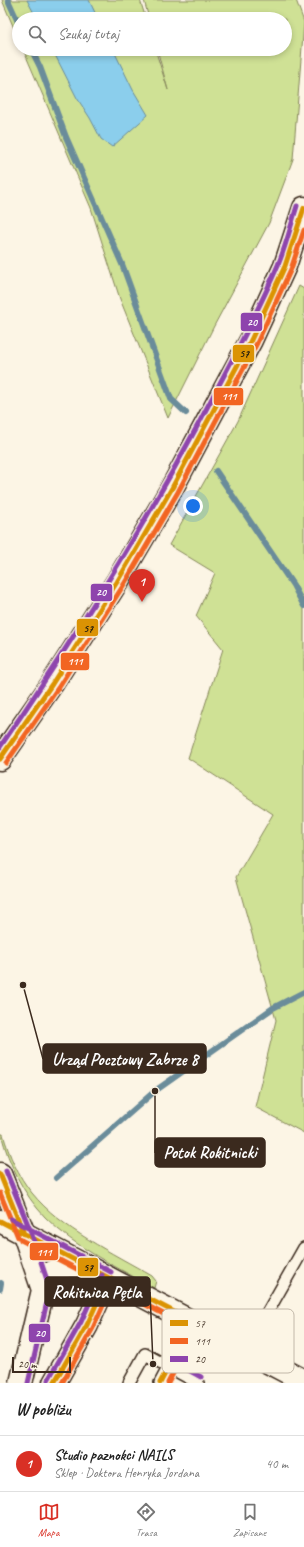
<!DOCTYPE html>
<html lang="pl">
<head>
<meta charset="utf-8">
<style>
	body { margin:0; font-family:Caveat,sans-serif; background:#f2f2f2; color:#222 }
	.scale { position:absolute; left:12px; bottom:10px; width:59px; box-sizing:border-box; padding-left:4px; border:2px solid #3b2a1e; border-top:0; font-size:11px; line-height:14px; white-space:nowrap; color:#3b2a1e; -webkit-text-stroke:3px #fcf5e5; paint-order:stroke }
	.you { position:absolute; left:193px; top:506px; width:14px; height:14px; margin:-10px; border:3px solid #fff; border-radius:50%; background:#1a73e8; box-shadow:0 0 0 6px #1a73e833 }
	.badge { display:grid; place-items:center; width:26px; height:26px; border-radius:50%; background:#d93025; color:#fff; font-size:13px; font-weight:700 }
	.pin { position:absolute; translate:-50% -33px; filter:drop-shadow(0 1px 2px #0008) }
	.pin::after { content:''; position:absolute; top:21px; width:14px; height:12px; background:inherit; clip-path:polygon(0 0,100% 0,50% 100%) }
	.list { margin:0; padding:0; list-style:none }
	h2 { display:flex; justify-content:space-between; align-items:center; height:52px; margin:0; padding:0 16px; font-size:17px }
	h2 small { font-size:13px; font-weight:400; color:#767676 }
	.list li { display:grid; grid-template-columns:26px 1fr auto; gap:12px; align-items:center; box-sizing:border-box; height:56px; padding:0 16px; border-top:1px solid #e0e0e0 }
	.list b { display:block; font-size:15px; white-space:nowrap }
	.list p { margin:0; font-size:13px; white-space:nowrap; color:#767676 }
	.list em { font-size:13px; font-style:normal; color:#767676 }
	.icon { flex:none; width:22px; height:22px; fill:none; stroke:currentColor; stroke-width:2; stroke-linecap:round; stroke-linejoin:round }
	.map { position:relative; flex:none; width:304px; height:1383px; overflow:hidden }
	.search { position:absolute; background:#fff; box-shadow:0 2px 6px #0003; left:12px; right:12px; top:12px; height:44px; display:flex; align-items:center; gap:10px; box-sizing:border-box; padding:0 14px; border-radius:22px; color:#767676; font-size:15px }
	.sheet { height:108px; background:#fff }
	nav { display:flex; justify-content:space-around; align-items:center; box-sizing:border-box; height:56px; border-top:1px solid #e0e0e0; background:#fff; font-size:11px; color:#767676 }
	nav a { display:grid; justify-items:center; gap:2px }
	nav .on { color:#d93025 }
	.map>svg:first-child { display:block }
	.green { fill:#cfe195; stroke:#85865a }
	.water { fill:#8bceec; stroke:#6b8c9a }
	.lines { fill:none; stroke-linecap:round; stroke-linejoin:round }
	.stream { stroke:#6b8c9a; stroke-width:6 }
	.lane-casing { stroke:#3b2a1e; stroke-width:14 }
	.secondary-casing { stroke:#3b2a1e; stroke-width:25 }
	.primary-casing { stroke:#3b2a1e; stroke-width:25 }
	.lane { stroke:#fcf5e5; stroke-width:11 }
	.secondary { stroke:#fcf5e5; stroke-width:22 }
	.primary { stroke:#fcf5e5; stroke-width:22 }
	.bus-1-casing { stroke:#fcf5e5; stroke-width:8 }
	.bus-2-casing { stroke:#fcf5e5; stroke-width:8 }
	.bus-3-casing { stroke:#fcf5e5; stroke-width:8 }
	.bus-1 { stroke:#db9304; stroke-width:5 }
	.bus-2 { stroke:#f26522; stroke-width:5 }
	.bus-3 { stroke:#8e44ad; stroke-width:5 }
	.key { fill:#fcf5e5; stroke:#c2b8a9; stroke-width:1 }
	.key-label { font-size:11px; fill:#3b2a1e }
	.leader { fill:none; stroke:#3b2a1e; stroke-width:1.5 }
	.callout-dot { fill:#3b2a1e; stroke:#fcf5e5; stroke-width:1.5 }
	.callout { fill:#3b2a1e; stroke:#3b2a1e; stroke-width:1.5 }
	.callout-label { font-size:17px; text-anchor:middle; font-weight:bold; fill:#fff }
	.line-badge { stroke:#fcf5e5; stroke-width:1.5 }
	.badge-label { font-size:11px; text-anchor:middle; font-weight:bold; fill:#fff }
	.pale-badge-label { font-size:11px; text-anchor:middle; font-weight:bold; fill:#111 }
</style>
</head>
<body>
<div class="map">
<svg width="304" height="1383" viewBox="0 0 304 1383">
	<rect width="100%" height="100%" fill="#fcf5e5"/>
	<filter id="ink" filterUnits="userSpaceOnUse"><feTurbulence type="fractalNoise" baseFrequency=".025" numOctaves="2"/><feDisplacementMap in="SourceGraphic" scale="8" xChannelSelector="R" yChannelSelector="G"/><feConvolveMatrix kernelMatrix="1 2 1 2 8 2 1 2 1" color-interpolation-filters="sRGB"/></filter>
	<g filter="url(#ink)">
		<path class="green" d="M2,0H140L146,19H19V40Z
			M144,0H296L304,22L293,159L269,223L214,326L168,418L120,299L91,208L23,49H155L168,90L157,49H285V19H149Z
			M299,286L304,289V1133L255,1107L276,1020L236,877L273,814L188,758L223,649L196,616L215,573L169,545L238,421Z
			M1,1134H3C9,1155 18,1176 32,1193C61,1229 113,1253 152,1276L156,1281L154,1288C117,1267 75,1248 45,1217C23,1194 9,1164 1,1134Z"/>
		<path class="water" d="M27,0H89L98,19H37Z
			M52,49H113L133,90L148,115L112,147L101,139L90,118L77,98Z"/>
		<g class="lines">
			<path class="stream" d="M8,0L19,24
				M31,49L40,67L66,137L122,264L171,399L186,413
				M216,471L293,585L304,606
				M56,1178L155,1091L273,1008L304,992
				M0,1289L1,1283"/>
			<g class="lane-casing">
				<path id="lane" d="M246,1350L304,1248
					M129,1383L145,1354L198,1383
					M160,1383L178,1349L179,1340L176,1313"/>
			</g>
			<g class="secondary-casing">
				<path id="secondary" d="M0,759L52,684L117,582L172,488L251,340L285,266L304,208
					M0,1174L24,1234L43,1290
					M21,1383L43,1290L52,1272L69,1266L88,1267
					M54,1383L87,1325L108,1278"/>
			</g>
			<g class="primary-casing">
				<path id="primary" d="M0,1221L304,1381"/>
			</g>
			<use href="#lane" class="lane"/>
			<use href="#secondary" class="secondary"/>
			<use href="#primary" class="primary"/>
			<g class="bus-1-casing">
				<path id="bus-1" d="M0,759L52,684L117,582L172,488L251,340L285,266L304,208
					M0,1174L24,1234
					M0,1221L176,1313
					M54,1383L87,1325L108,1278
					M160,1383L178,1349L179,1340L176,1313"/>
			</g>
			<g class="bus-2-casing">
				<path id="bus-2" d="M6,763L58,688L123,586L178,492L257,343L291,269L304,230
					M0,1193L18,1237
					M21,1240L173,1319
					M62,1383L93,1328L114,1281
					M168,1383L185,1350L186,1340L183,1312"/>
			</g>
			<g class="bus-3-casing">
				<path id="bus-3" d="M0,747C72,642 139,535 199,423C226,371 255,319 278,265C286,246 291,225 297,206
					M6,1171L31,1232L50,1289L28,1383
					M11,1219L111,1272
					M172,1361L201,1377
					M48,1380L81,1322L102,1275"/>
			</g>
			<use href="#bus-1" class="bus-1"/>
			<use href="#bus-2" class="bus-2"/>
			<use href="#bus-3" class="bus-3"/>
		</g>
	</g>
	<rect x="162" y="1309" width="132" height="64" rx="6" class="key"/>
	<rect x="170" y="1320" width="18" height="6" fill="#db9304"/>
	<rect x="170" y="1338" width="18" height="6" fill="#f26522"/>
	<rect x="170" y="1356" width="18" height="6" fill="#8e44ad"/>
	<g class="key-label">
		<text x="195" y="1327">57</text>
		<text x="195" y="1345">111</text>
		<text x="195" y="1363">20</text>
	</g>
	<path class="leader" d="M23 985L43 1059M155 1091L155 1153M153 1364L150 1292"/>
	<g class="callout-dot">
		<circle cx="23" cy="985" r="4"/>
		<circle cx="155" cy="1091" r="4"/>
		<circle cx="153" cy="1364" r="4"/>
	</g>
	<g class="callout">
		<rect x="43" y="1044" width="163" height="29" rx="4"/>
		<rect x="155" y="1138" width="110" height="29" rx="4"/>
		<rect x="45" y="1277" width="105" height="29" rx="4"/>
	</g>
	<g class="callout-label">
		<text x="125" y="1065">Urząd Pocztowy Zabrze 8</text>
		<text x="210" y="1158">Potok Rokitnicki</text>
		<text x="97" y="1298">Rokitnica Pętla</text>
	</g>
	<g class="line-badge">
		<rect x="240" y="312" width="23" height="20" rx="4" fill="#8e44ad"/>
		<rect x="232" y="344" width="23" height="19" rx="4" fill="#db9304"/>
		<rect x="213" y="387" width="31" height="19" rx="4" fill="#f26522"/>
		<rect x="90" y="583" width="23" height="19" rx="4" fill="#8e44ad"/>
		<rect x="76" y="618" width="23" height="19" rx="4" fill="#db9304"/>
		<rect x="60" y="652" width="30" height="19" rx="4" fill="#f26522"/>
		<rect x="29" y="1242" width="30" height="19" rx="4" fill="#f26522"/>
		<rect x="77" y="1257" width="22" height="20" rx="4" fill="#db9304"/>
		<rect x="28" y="1323" width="23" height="20" rx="4" fill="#8e44ad"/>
	</g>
	<g class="badge-label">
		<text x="252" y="326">20</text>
		<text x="229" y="400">111</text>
		<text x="101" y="596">20</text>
		<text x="75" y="665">111</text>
		<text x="44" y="1256">111</text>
		<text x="40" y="1337">20</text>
	</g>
	<g class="pale-badge-label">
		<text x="244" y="357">57</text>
		<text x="88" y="632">57</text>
		<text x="88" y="1271">57</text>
	</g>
</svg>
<div class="scale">20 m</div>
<div class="you"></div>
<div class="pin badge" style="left:142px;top:602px">1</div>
<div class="search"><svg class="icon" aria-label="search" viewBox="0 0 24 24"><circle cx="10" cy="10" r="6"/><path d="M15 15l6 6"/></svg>Szukaj tutaj</div>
</div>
<section class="sheet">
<h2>W pobliżu<small></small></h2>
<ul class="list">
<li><span class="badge">1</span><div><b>Studio paznokci NAILS</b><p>Sklep · Doktora Henryka Jordana</p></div><em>40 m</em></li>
</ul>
</section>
<nav>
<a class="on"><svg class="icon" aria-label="map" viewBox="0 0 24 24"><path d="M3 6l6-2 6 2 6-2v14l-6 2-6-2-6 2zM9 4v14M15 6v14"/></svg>Mapa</a>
<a><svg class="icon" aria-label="directions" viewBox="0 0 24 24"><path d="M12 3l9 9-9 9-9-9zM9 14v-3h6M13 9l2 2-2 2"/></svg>Trasa</a>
<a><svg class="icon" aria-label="saved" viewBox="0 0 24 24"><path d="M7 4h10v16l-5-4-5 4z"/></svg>Zapisane</a>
</nav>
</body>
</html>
